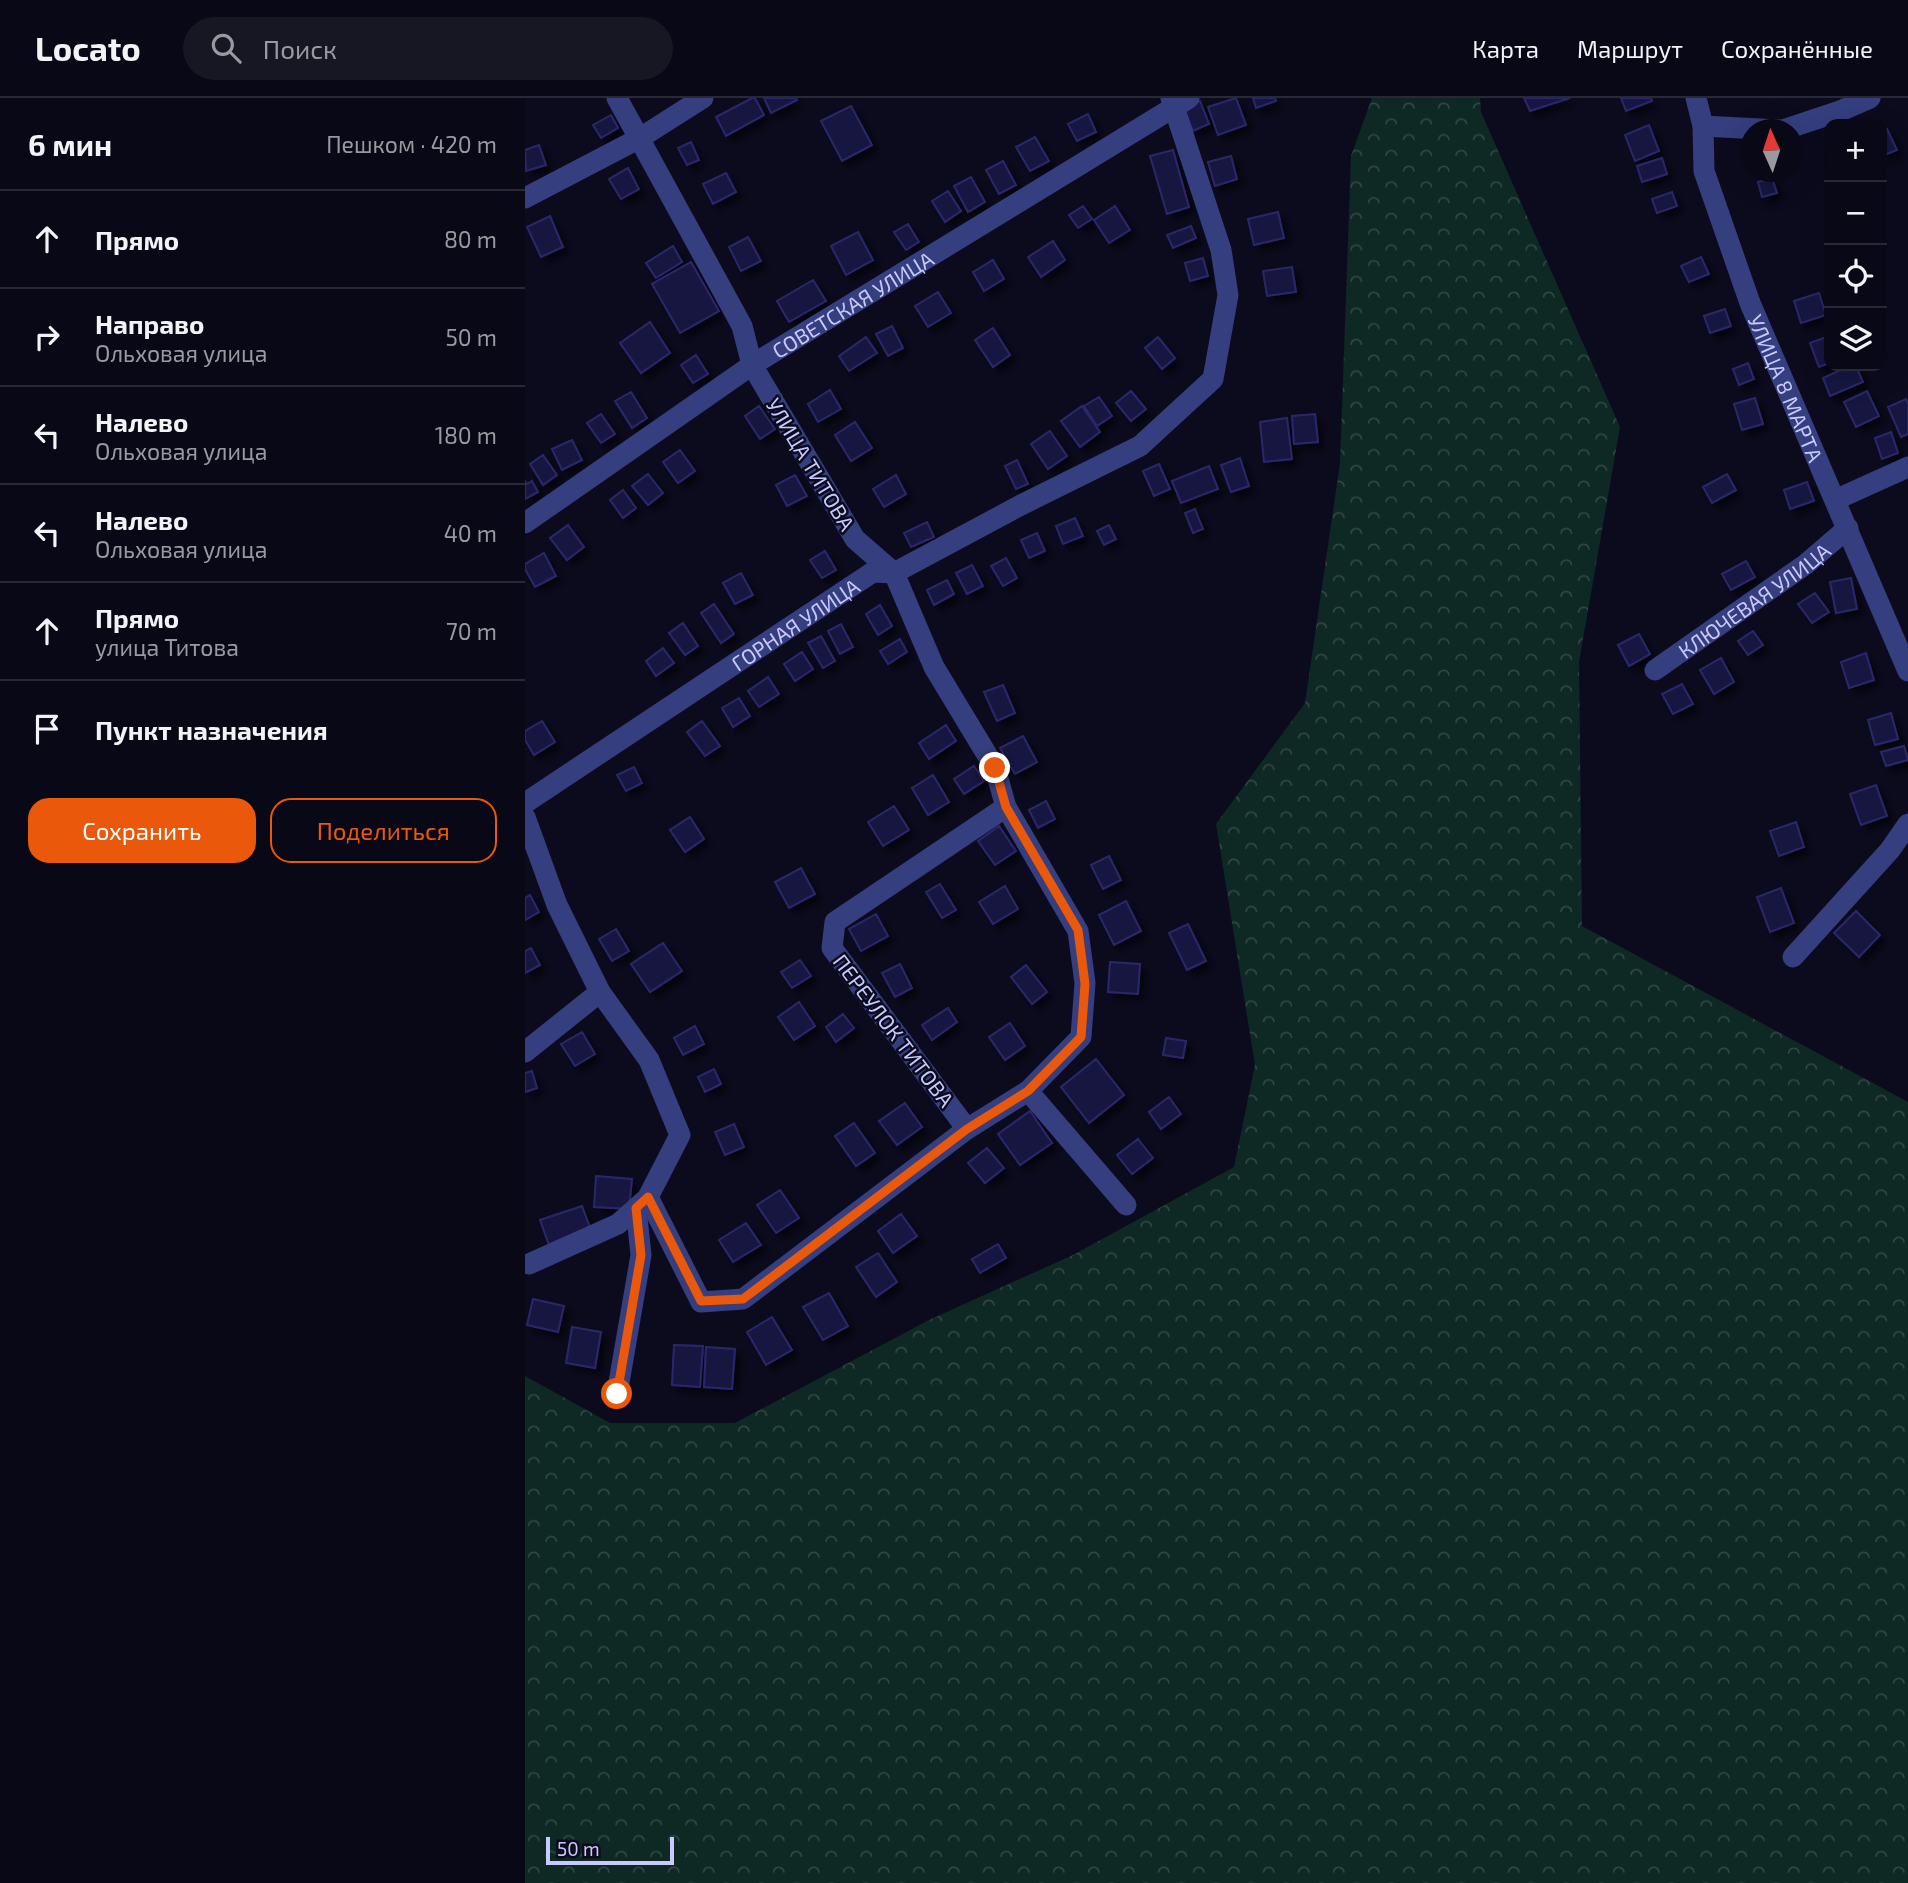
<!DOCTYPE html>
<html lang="ru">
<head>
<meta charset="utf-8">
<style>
	body { margin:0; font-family:"Exo 2",sans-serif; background:#171623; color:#f1f3f6 }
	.controls { position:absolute; right:21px; top:21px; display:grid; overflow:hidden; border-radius:14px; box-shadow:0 7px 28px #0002 }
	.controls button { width:63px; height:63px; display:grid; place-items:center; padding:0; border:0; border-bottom:2px solid #292935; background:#090816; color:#f1f3f6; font:35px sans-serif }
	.compass { position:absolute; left:1215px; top:21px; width:63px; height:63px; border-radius:50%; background:#090816; box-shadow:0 7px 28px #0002; rotate:357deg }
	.scale { position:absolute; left:21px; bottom:18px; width:128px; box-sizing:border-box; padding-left:7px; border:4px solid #c8caff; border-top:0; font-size:19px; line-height:24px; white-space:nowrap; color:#c8caff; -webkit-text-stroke:5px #0c0b1e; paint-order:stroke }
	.stop { position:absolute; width:21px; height:21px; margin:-16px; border:5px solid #ea580c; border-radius:50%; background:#fff }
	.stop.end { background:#ea580c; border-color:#fff; box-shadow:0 2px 7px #0008 }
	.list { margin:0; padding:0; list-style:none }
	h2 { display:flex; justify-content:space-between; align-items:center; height:91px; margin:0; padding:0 28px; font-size:30px }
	h2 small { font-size:23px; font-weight:400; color:#999aa1 }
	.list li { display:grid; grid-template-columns:46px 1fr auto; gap:21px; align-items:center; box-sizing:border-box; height:98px; padding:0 28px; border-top:2px solid #292935 }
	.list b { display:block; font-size:26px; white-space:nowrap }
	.list p { margin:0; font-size:23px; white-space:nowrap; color:#999aa1 }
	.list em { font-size:23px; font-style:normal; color:#999aa1 }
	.actions { display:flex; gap:14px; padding:21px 28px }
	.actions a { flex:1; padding:16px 0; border:2px solid #ea580c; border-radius:21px; text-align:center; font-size:24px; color:#ea580c }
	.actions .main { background:#ea580c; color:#fff }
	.icon { flex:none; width:38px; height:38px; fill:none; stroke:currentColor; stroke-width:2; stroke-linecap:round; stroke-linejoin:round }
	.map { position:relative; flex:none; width:1383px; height:1785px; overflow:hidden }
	header { display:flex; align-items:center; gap:42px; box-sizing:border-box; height:98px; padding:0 35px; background:#090816; border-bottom:2px solid #292935 }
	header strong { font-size:33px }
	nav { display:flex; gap:38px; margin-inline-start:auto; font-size:24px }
	.search { width:490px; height:63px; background:#171623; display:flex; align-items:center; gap:18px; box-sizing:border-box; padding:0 24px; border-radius:38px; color:#999aa1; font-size:26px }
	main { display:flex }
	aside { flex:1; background:#090816 }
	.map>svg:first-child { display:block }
	.forest { fill:url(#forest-crowns) }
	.building { fill:#19173f; stroke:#2b286c; stroke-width:2; filter:url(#shadow) }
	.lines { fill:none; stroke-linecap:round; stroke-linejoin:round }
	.minor { stroke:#353e7e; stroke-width:21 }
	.route { stroke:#ea580c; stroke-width:9 }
	.labels { text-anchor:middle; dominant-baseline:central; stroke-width:5; stroke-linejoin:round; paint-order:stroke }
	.street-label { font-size:21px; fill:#c8caff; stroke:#0c0b1e }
</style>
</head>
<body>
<header>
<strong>Locato</strong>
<div class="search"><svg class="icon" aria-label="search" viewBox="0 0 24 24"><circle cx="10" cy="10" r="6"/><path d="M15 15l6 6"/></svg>Поиск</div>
<nav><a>Карта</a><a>Маршрут</a><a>Сохранённые</a></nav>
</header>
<main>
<aside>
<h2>6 мин<small>Пешком · 420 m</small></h2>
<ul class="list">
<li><svg class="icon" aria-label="ahead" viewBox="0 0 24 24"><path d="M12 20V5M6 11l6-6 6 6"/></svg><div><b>Прямо</b></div><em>80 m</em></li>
<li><svg class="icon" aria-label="right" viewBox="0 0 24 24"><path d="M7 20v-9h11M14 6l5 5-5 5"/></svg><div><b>Направо</b><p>Ольховая улица</p></div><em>50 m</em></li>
<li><svg class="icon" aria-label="left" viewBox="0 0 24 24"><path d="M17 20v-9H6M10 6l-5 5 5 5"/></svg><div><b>Налево</b><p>Ольховая улица</p></div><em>180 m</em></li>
<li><svg class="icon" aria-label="left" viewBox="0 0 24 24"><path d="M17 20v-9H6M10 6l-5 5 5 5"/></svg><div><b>Налево</b><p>Ольховая улица</p></div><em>40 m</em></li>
<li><svg class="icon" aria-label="ahead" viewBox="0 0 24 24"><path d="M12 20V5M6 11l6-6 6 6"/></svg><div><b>Прямо</b><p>улица Титова</p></div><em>70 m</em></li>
<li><svg class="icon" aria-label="arrive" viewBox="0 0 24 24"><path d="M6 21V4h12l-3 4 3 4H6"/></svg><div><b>Пункт назначения</b></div></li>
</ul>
<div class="actions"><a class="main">Сохранить</a><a>Поделиться</a></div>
</aside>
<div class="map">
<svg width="1383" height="1785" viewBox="0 0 1383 1785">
	<defs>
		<pattern id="forest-crowns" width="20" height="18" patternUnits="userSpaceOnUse" patternTransform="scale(1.75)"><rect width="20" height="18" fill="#0e2823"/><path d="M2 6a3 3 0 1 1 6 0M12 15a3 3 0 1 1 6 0" fill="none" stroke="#304644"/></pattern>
		<filter id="shadow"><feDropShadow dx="6" dy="6" stdDeviation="3.5" flood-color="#0009"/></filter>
	</defs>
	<rect width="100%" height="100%" fill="#0c0b1e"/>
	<path class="forest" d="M847,0H955L956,14L1095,329L1054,564L1057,828L1383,1004V1785H0V1278L85,1325H210L404,1222L548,1157L709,1069L730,967L691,726L780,605L815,365L826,58Z"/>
	<path class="building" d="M227,0H230L239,17L201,38L191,19Z
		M239,0H271L272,2L246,15Z
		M711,0L721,27L693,37L683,9Z
		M728,0H750L751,3L731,10Z
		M999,0H1045L1005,13Z
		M1096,0H1126L1127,3L1101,13Z
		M675,3L684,26L668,33L659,10Z
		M326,8L347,47L317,63L296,23Z
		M563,16L571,34L552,43L543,26Z
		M86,17L93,30L76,40L68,27Z
		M1124,27L1134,53L1110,63L1100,37Z
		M1362,31L1372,52L1357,58V33Z
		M510,39L524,63L505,73L491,49Z
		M166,44L174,62L162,67L153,50Z
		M14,47L21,67L1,73L0,52Z
		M648,52L664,109L642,116L625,58Z
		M706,58L712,81L690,88L683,64Z
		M1137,60L1142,76L1117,84L1112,68Z
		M478,63L491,87L474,96L461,72Z
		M103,70L114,91L96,101L84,81Z
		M201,75L211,94L188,106L178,86Z
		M446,79L460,104L443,114L429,88Z
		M1247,80L1252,95L1237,99L1233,84Z
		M423,93L436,113L420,124L407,103Z
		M1147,94L1152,108L1132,115L1127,101Z
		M558,108L567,121L553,130L544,117Z
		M590,108L605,132L584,145L569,122Z
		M753,114L759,140L729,147L723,121Z
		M25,118L38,149L16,159L2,129Z
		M383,126L394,144L381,152L369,134Z
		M666,128L671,140L648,150L642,137Z
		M333,134L348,162L321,177L306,148Z
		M223,139L236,163L216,173L204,149Z
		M528,143L540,162L516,179L503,159Z
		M148,148L157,164L131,180L121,165Z
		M1176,159L1184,176L1164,184L1156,168Z
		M678,160L683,178L665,183L660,165Z
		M468,162L479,181L459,193L448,174Z
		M166,164L194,213L155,235L127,186Z
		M767,169L771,194L742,198L738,173Z
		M288,182L301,203L264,224L252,203Z
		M413,194L426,215L403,229L390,208Z
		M1294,195L1301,217L1276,225L1269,203Z
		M1200,211L1206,228L1185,235L1179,218Z
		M125,224L145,255L116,275L95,245Z
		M367,228L378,250L363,258L351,236Z
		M468,230L485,257L468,269L450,242Z
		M1304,238V265L1294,269L1285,245Z
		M341,239L352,255L324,273L314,258Z
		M633,239L650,260L637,271L620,250Z
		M171,257L183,276L168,285L156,267Z
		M1223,265L1229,281L1214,287L1208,271Z
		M1325,268H1331L1338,284L1305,298L1298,280Z
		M305,292L316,311L293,324L283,306Z
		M606,293L621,311L606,323L591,305Z
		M1342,293L1354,318L1331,329L1319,304Z
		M106,294L122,320L107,330L90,303Z
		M574,299L587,318L572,328L559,308Z
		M1230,300L1238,326L1217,332L1209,306Z
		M1381,301L1383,306V336L1376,339L1363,309Z
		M234,308L250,331L235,341L220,318Z
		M557,308L575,334L555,349L536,323Z
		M76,316L90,336L76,345L62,325Z
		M790,316L793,344L769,346L767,318Z
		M762,320L767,361L739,364L735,324Z
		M330,324L347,350L326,363L310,337Z
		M525,333L542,358L523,371L506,346Z
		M1366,334L1373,355L1357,361L1350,340Z
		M47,342L57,362L37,372L27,351Z
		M155,352L170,373L153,385L138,364Z
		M18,357L32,377L18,387L5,366Z
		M715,360L724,388L706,394L696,367Z
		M492,362L503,386L491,391L480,368Z
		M634,366L645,391L629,398L618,373Z
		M684,368L693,391L656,405L647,383Z
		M123,376L138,395L123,407L107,388Z
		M1202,376L1211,392L1187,405L1178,389Z
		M270,377L282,398L262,408L251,387Z
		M371,377L381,396L359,409L348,391Z
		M0,383L2,386L7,383L13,394L0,401Z
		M1282,384L1289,403L1265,411L1259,392Z
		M98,392L111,410L98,420L85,402Z
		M670,411L678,431L668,435L660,415Z
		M550,420L558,438L538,446L531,428Z
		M402,424L409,439L386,449L379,435Z
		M43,427L59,449L42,462L25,440Z
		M584,427L591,441L579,447L572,433Z
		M512,435L520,453L504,460L496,442Z
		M300,453L311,472L297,480L285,462Z
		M19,455L31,478L10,489L0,471V466Z
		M481,460L492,480L478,488L466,468Z
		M1221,463L1230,479L1206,492L1197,476Z
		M447,467L458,488L442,496L431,475Z
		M216,475L228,497L210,506L198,485Z
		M1326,480L1332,511L1311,515L1305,484Z
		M422,482L429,496L409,507L402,492Z
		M1290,495L1304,514L1287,525L1273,506Z
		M189,506L209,536L196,545L176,515Z
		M355,507L367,528L353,537L341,516Z
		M158,525L173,548L160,557L144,535Z
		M316,526L328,549L315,556L303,533Z
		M1228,533L1238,547L1223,557L1213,543Z
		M1114,536L1125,556L1104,568L1093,547Z
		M296,538L310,563L298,570L283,545Z
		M375,541L382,554L363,566L355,553Z
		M138,550L149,565L131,578L121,563Z
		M277,554L288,571L270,583L259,566Z
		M1341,555L1349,582L1324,590L1316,564Z
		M1196,560L1209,584L1189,596L1175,572Z
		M243,579L254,596L234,609L223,593Z
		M1157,586L1168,606L1148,616L1137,596Z
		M478,587L490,615L472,623L459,594Z
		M214,600L225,618L208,629L197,610Z
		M1366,615L1373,641L1350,647L1343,622Z
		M17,623L30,644L9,657L0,642V633Z
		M177,623L195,648L180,658L162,634Z
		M421,627L431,643L404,661L394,645Z
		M498,638L512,664L490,676L475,650Z
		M1379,648L1383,662L1361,668L1356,654Z
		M449,668L459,683L439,696L429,681Z
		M109,669L117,685L101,693L92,677Z
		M408,677L424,704L403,717L387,690Z
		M1351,687L1362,718L1336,727L1325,696Z
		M521,703L530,721L513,730L504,712Z
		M369,708L384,732L358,748L343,724Z
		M165,719L179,741L160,754L145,732Z
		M1271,724L1279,749L1254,758L1245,733Z
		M474,728L491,753L470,767L453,743Z
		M584,758L596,782L578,791L566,767Z
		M276,770L290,796L264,810L250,784Z
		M415,786L431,812L417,820L401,794Z
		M480,788L493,811L468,826L454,804Z
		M1256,790L1269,825L1245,834L1232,799Z
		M5,797L14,814L0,822V800Z
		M601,803L616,833L589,847L574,817Z
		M1331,813L1355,837L1334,859L1309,835Z
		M351,816L363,838L336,853L324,831Z
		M663,826L681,863L662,872L644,835Z
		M91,831L104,853L87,863L74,841Z
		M138,845L157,873L125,894L106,866Z
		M6,850L15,867L0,875V853Z
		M275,862L286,878L267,890L256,874Z
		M585,864L615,866L613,896L583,894Z
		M375,866L387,890L370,899L357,875Z
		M501,867L522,894L507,906L486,879Z
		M274,904L290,928L269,942L253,919Z
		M423,910L432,924L407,942L397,927Z
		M318,916L329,930L311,944L301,929Z
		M485,925L500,948L480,962L464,939Z
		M170,928L179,946L158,957L149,940Z
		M57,934L70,956L50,968L36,946Z
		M641,940L661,943L658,960L638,957Z
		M571,961L599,997L564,1025L536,989Z
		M189,971L196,986L180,994L173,979Z
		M7,973L12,990L0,994V975Z
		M644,999L656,1016L636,1031L624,1014Z
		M380,1005L397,1029L372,1047L354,1023Z
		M505,1013L527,1045L495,1067L473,1036Z
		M329,1025L350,1055L331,1068L310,1038Z
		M209,1026L219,1049L200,1057L190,1034Z
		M613,1041L628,1060L607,1076L592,1057Z
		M462,1050L479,1070L460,1085L443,1065Z
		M71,1078L107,1081L104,1111L69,1109Z
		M255,1092L274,1120L251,1135L232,1107Z
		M57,1108L67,1135L25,1150L15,1122Z
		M376,1116L392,1138L368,1155L353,1133Z
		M221,1125L236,1147L208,1164L194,1142Z
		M473,1146L481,1160L455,1175L447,1161Z
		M353,1155L372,1184L351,1199L331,1169Z
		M304,1195L323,1228L298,1242L278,1209Z
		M8,1201L39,1208L33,1234L2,1227Z
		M247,1219L267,1252L241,1267L222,1234Z
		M47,1229L76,1234L70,1270L41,1265Z
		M149,1247L178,1248L175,1289L147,1287Z
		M181,1249L210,1251L207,1291L179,1289Z"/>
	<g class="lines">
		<g class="minor">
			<path id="s1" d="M1171,0L1178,28L1179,73L1225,205L1383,573"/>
			<path d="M1178,28L1255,32"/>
			<path d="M1258,32L1315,13L1345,0"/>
			<path d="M0,100L115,40L178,0"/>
			<path d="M1310,402L1383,369"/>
			<path id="s2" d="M0,425L227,267L664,0"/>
			<path id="s3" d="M1130,572L1281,466L1323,430"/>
			<path id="s4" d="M0,705L348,474L369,475L496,407L615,348L688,281L703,197L696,152L646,0"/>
			<path d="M0,719L32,807L75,894L124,962L155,1037L123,1099L176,1204L218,1201L442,1031L503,993L556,939L560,885L553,833L481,709L470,670L409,569L369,475L330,441L227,267L217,228L92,0"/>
			<path d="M1268,859L1365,752L1383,726"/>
			<path d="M0,954L75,894"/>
			<path d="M503,993L601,1107"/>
			<path d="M442,1031L307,850L310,824L481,709"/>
			<path d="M4,1166L93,1126L119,1103"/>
			<path d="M92,1296L116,1157L111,1110"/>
		</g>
	</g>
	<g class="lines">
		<path class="route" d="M92,1296L116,1157L111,1110L123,1099L176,1203L218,1201L442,1031L503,993L556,939L560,886L553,832L481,709L470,670"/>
	</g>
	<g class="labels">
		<g class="street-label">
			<text stroke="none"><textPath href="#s2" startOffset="394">СОВЕТСКАЯ УЛИЦА</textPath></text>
			<text stroke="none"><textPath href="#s1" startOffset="306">УЛИЦА 8 МАРТА</textPath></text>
			<text transform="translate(286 366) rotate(59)">УЛИЦА ТИТОВА</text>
			<text stroke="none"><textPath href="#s3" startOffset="121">КЛЮЧЕВАЯ УЛИЦА</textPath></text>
			<text stroke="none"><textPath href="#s4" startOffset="324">ГОРНАЯ УЛИЦА</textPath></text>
			<text transform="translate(369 932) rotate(53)">ПЕРЕУЛОК ТИТОВА</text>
		</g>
	</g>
</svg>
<div class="controls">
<button>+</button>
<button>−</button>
<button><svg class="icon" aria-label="locate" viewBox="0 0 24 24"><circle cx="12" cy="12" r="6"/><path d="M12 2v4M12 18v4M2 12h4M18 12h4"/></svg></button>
<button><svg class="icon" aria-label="layers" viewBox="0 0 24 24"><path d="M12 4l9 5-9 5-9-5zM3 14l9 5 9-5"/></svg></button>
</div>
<svg class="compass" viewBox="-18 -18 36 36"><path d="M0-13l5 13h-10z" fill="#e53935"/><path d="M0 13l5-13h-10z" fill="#999aa1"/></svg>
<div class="scale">50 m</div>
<div class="stop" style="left:92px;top:1296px"></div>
<div class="stop end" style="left:470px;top:670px"></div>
</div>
</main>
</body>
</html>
